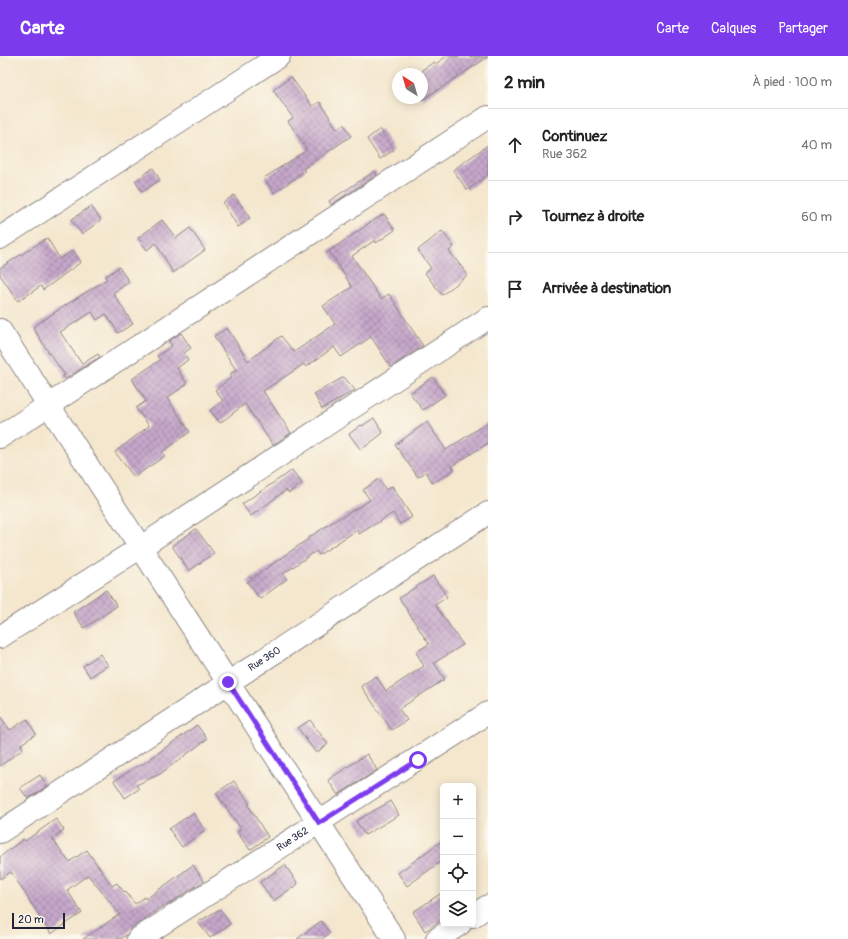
<!DOCTYPE html>
<html lang="fr">
<head>
<meta charset="utf-8">
<style>
	body { margin:0; font-family:Pangolin,sans-serif; background:#f6f6f6; color:#222 }
	.controls { position:absolute; right:12px; bottom:12px; display:grid; overflow:hidden; border-radius:6px; box-shadow:0 2px 10px #0003 }
	.controls button { width:36px; height:36px; display:grid; place-items:center; padding:0; border:0; border-bottom:1px solid #e0e0e0; background:#fff; color:#222; font:20px sans-serif }
	.compass { position:absolute; left:392px; top:12px; width:36px; height:36px; border-radius:50%; background:#fff; box-shadow:0 2px 10px #0003; rotate:323deg }
	.scale { position:absolute; left:12px; bottom:10px; width:53px; box-sizing:border-box; padding-left:4px; border:2px solid #22223b; border-top:0; font-size:11px; line-height:14px; white-space:nowrap; color:#22223b; -webkit-text-stroke:3px #fbf7ec; paint-order:stroke }
	.stop { position:absolute; width:12px; height:12px; margin:-9px; border:3px solid #7c3aed; border-radius:50%; background:#fff }
	.stop.end { background:#7c3aed; border-color:#fff; box-shadow:0 1px 4px #0008 }
	.list { margin:0; padding:0; list-style:none }
	h2 { display:flex; justify-content:space-between; align-items:center; height:52px; margin:0; padding:0 16px; font-size:17px }
	h2 small { font-size:13px; font-weight:400; color:#767676 }
	.list li { display:grid; grid-template-columns:26px 1fr auto; gap:12px; align-items:center; box-sizing:border-box; height:72px; padding:0 16px; border-top:1px solid #e0e0e0 }
	.list b { display:block; font-size:15px; white-space:nowrap }
	.list p { margin:0; font-size:13px; white-space:nowrap; color:#767676 }
	.list em { font-size:13px; font-style:normal; color:#767676 }
	.icon { flex:none; width:22px; height:22px; fill:none; stroke:currentColor; stroke-width:2; stroke-linecap:round; stroke-linejoin:round }
	.map { position:relative; flex:none; width:488px; height:883px; overflow:hidden }
	header { display:flex; align-items:center; gap:24px; box-sizing:border-box; height:56px; padding:0 20px; background:#7c3aed; color:#fff }
	header strong { font-size:19px }
	nav { display:flex; gap:22px; margin-inline-start:auto; font-size:14px }
	main { display:flex }
	aside { flex:1; background:#fff }
	.map>svg:first-child { display:block }
	.building { fill:url(#building-cross-hatch) }
	.lines { fill:none; stroke-linecap:round; stroke-linejoin:round }
	.minor-casing { stroke:#8b8484; stroke-width:24 }
	.minor { stroke:#fff; stroke-width:22 }
	.route { stroke:#7c3aed; stroke-width:5 }
	.labels { text-anchor:middle; dominant-baseline:central; stroke-width:4; stroke-linejoin:round; paint-order:stroke }
	.street-label { font-size:10px; fill:#22223b; stroke:#fbf7ec }
</style>
</head>
<body>
<header>
<strong>Carte</strong>
<nav><a>Carte</a><a>Calques</a><a>Partager</a></nav>
</header>
<main>
<div class="map">
<svg width="488" height="883" viewBox="0 0 488 883">
	<defs>
		<pattern id="building-cross-hatch" width="8" height="8" patternUnits="userSpaceOnUse"><rect width="8" height="8" fill="#c6a7ca"/><path d="M0 0l8 8M0 8l8-8" fill="none" stroke="#a088a5"/></pattern>
	</defs>
	<rect width="100%" height="100%" fill="#fbf7ec"/>
	<filter id="ink" filterUnits="userSpaceOnUse"><feTurbulence type="fractalNoise" baseFrequency=".025" numOctaves="2"/><feDisplacementMap in="SourceGraphic" scale="8" xChannelSelector="R" yChannelSelector="G"/><feConvolveMatrix kernelMatrix="1 2 1 2 8 2 1 2 1" color-interpolation-filters="sRGB"/></filter>
	<filter id="wash" filterUnits="userSpaceOnUse"><feTurbulence type="fractalNoise" baseFrequency=".012" numOctaves="4" result="noise"/><feDisplacementMap in="SourceGraphic" scale="16" xChannelSelector="R" yChannelSelector="G"/><feGaussianBlur stdDeviation="0.9" result="paint"/><feColorMatrix in="noise" values="0 0 0 0 0 0 0 0 0 0 0 0 0 0 0 0 0 1.4 0 .05"/><feComposite in="paint" operator="in"/></filter>
	<g filter="url(#wash)">
		<rect width="100%" height="100%" fill="#f4e7ce"/>
		<g id="blocks">
			<path class="building" d="M447,0L488,1L422,44V14L434,6L436,8Z
				M291,21L312,50L320,46L337,73L344,68L351,80L303,113L305,115L274,137L264,122L307,94L288,65L293,62L273,34Z
				M380,73L394,94L380,103L367,83Z
				M488,89V119L467,134L453,114Z
				M153,112L160,124L142,136L135,125Z
				M375,115L377,119L331,149L329,145Z
				M234,139L250,162L238,171L223,147Z
				M91,150L101,164L82,178L71,164Z
				M384,158L395,174L376,187L375,184L352,200L381,243L389,238L423,290L391,311L371,281L341,301L334,291L306,311L304,308L263,335L291,377L273,389L245,348L220,367L210,354L223,345L215,334L232,321L230,318L236,314L214,280L227,272L248,305L281,280L294,296L335,268L323,250L352,231L329,195L366,170V169Z
				M162,164L176,182L190,172L205,194L173,217L156,187L147,194L138,182Z
				M442,175L454,191L449,195L468,219L442,239L425,217L431,212L418,194Z
				M47,182L60,203L73,194L81,206L43,234L41,230L18,245L0,219V212Z
				M119,211L129,226L113,237L133,268L118,277L106,258L97,264L92,256L60,276L82,308L98,298L100,301L65,323L63,320L65,319L47,294L33,271L66,249L107,223L105,221Z
				M181,277L191,292L184,297L188,304L177,312L187,328L167,342L190,376L162,396L165,400L134,421L115,396L149,370L136,352L146,345L132,323L160,304L157,300L172,290L169,285Z
				M344,321L355,334L322,353L314,338Z
				M433,321L445,339L423,354L410,337Z
				M374,362L383,377L361,394L349,378L361,369L362,370Z
				M427,366L446,394L488,366V387L452,410L454,414L433,427L426,416L418,421L395,389Z
				M292,414L302,427L289,437L286,434L251,460L242,448L282,421H283Z
				M379,423L386,434L392,430L412,461L400,468L393,457L359,478L357,474L319,499L316,495L283,518L287,523L260,543L247,526L308,483V482L342,460V461L370,444L363,434Z
				M196,473L214,497L189,515L172,490Z
				M433,520L447,541L435,549L463,589L434,607L445,623L399,653L407,664L392,674L361,630L376,620L386,635L424,610L416,596L429,588L399,542Z
				M106,534L117,550L84,572L73,556Z
				M100,598L108,609L90,621L83,610Z
				M0,660L10,674L27,663L36,678L21,688L23,693L0,710Z
				M310,664L328,688L316,697L298,672Z
				M197,669L207,683L160,718L136,729L139,733L125,742L114,725L134,712L143,708Z
				M367,698L377,714L338,739L328,724Z
				M40,719L47,730L28,743L20,732Z
				M234,725L250,748L248,749L268,781L250,794L237,776L241,773L216,737Z
				M391,745L399,759L365,779L356,765Z
				M193,757L205,774L182,791L169,773Z
				M56,763L64,774L52,782L69,806L87,794L112,830L117,827L124,836L125,835L135,848L145,841L146,843L193,809L204,825L167,849L166,848L131,872L127,879L120,883H83L120,858L88,819L67,834L82,857L51,878L11,816L0,823V801L23,783L25,785Z
				M443,784V804L407,830L398,817Z
				M285,809L298,828L273,845L260,826Z
				M443,836V863L425,875L413,856Z
				M220,853L230,868L210,882L198,866Z
				M321,865L330,877L322,883H297Z"/>
		</g>
	</g>
	<g filter="url(#ink)">
		<use href="#blocks" fill-opacity="0" stroke="#8b8484" stroke-width="1"/>
		<g class="lines">
			<g class="minor-casing">
				<g id="minor">
					<path d="M0,182L279,0"/>
					<path d="M0,274L394,883"/>
					<path d="M0,381L488,61"/>
					<path d="M0,581L141,491L488,262"/>
					<path id="s1" d="M0,776L488,457"/>
					<path d="M473,860L488,850"/>
					<path id="s2" d="M138,883L488,657"/>
					<path d="M437,883L460,868"/>
				</g>
			</g>
			<use href="#minor" class="minor"/>
		</g>
	</g>
	<g class="lines" filter="url(#ink)">
		<path class="route" d="M228,626L319,767L418,704"/>
	</g>
	<g class="labels">
		<g class="street-label">
			<text stroke="none"><textPath href="#s1" startOffset="316">Rue 360</textPath></text>
			<text stroke="none"><textPath href="#s2" startOffset="184">Rue 362</textPath></text>
		</g>
	</g>
</svg>
<div class="controls">
<button>+</button>
<button>−</button>
<button><svg class="icon" aria-label="locate" viewBox="0 0 24 24"><circle cx="12" cy="12" r="6"/><path d="M12 2v4M12 18v4M2 12h4M18 12h4"/></svg></button>
<button><svg class="icon" aria-label="layers" viewBox="0 0 24 24"><path d="M12 4l9 5-9 5-9-5zM3 14l9 5 9-5"/></svg></button>
</div>
<svg class="compass" viewBox="-18 -18 36 36"><path d="M0-13l5 13h-10z" fill="#e53935"/><path d="M0 13l5-13h-10z" fill="#767676"/></svg>
<div class="scale">20 m</div>
<div class="stop" style="left:418px;top:704px"></div>
<div class="stop end" style="left:228px;top:626px"></div>
</div>
<aside>
<h2>2 min<small>À pied · 100 m</small></h2>
<ul class="list">
<li><svg class="icon" aria-label="ahead" viewBox="0 0 24 24"><path d="M12 20V5M6 11l6-6 6 6"/></svg><div><b>Continuez</b><p>Rue 362</p></div><em>40 m</em></li>
<li><svg class="icon" aria-label="right" viewBox="0 0 24 24"><path d="M7 20v-9h11M14 6l5 5-5 5"/></svg><div><b>Tournez à droite</b></div><em>60 m</em></li>
<li><svg class="icon" aria-label="arrive" viewBox="0 0 24 24"><path d="M6 21V4h12l-3 4 3 4H6"/></svg><div><b>Arrivée à destination</b></div></li>
</ul>
</aside>
</main>
</body>
</html>
